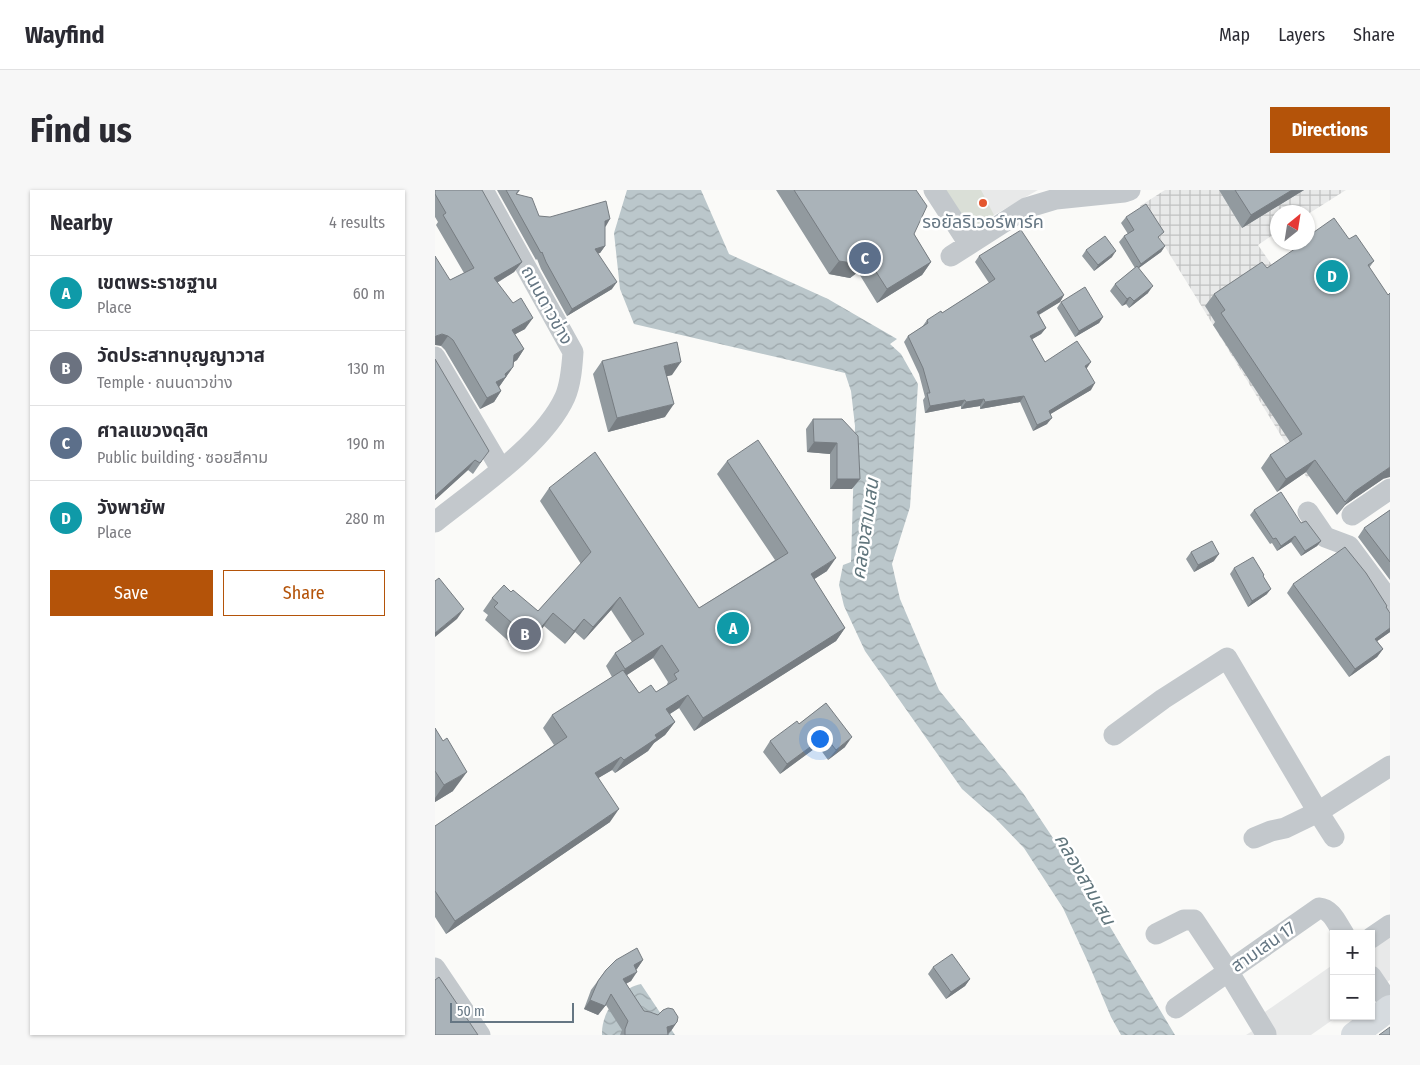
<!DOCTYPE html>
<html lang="en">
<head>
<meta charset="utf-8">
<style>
	body { margin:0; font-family:"Fira Sans Condensed","Noto Sans Thai",sans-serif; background:#f7f7f7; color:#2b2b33 }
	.controls { position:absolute; right:15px; bottom:15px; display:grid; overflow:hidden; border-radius:0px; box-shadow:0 1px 4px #0004 }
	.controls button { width:45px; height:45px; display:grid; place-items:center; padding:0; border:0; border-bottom:1px solid #e1e1e2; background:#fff; color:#2b2b33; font:25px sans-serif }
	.compass { position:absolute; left:835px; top:15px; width:45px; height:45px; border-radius:50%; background:#fff; box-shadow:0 1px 4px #0004; rotate:30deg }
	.scale { position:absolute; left:15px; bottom:12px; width:124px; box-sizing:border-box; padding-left:5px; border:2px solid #657683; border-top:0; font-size:14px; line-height:18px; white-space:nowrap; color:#657683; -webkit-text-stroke:4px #fff; paint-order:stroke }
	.you { position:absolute; left:384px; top:548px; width:18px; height:18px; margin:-12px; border:4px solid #fff; border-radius:50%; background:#1a73e8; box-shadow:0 0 0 8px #1a73e833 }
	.badge { display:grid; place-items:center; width:32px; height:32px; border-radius:50%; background:#b45309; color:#fff; font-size:16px; font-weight:700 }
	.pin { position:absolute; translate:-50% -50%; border:2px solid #fff; box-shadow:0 1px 5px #0006 }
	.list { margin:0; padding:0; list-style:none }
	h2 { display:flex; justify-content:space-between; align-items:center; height:65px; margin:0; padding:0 20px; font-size:21px }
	h2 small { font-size:16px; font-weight:400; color:#7c7c81 }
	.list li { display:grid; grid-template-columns:32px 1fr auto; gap:15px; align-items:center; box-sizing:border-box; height:75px; padding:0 20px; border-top:1px solid #e1e1e2 }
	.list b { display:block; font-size:19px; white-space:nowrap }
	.list p { margin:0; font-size:16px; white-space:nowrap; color:#7c7c81 }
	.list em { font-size:16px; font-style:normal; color:#7c7c81 }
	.actions { display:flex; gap:10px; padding:15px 20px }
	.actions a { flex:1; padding:11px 0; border:1px solid #b45309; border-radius:0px; text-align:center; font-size:18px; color:#b45309 }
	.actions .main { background:#b45309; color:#fff }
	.map { position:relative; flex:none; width:955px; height:845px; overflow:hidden; border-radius:0px }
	header { display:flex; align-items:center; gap:30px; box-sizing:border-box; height:70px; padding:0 25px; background:#fff; border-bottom:1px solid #e1e1e2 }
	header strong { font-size:24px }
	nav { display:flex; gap:28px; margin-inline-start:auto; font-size:18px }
	.intro { display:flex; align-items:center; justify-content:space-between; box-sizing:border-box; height:120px; padding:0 30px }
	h1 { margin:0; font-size:35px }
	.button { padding:12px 22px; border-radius:0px; background:#b45309; color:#fff; font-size:18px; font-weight:700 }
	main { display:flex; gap:30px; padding:0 30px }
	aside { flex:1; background:#fff; border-radius:0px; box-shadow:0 1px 4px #0004 }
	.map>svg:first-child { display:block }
	.built { fill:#e8e9e9 }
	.industrial { fill:url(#industrial-grid) }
	.garden { fill:#dadfd7 }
	.water { fill:url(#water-waves) }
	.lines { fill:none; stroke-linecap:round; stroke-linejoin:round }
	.minor { stroke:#c3c8cc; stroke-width:21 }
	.major { stroke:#d6dbdf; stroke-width:26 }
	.wall { fill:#929a9f; fill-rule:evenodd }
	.shaded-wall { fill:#777d82 }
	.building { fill:#aab3b9; stroke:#777d82 }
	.poi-dot { fill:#e4572e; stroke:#fff; stroke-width:2 }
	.labels { text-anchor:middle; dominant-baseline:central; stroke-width:5; stroke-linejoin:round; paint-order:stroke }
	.poi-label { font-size:18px; fill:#657683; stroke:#fff }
	.street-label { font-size:18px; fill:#657683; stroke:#fff }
	.water-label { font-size:19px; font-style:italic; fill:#60757c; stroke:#fff }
</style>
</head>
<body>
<header>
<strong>Wayfind</strong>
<nav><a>Map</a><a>Layers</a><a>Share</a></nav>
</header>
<div class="intro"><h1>Find us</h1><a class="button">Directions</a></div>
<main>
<aside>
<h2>Nearby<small>4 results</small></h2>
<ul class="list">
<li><span class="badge" style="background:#0f9aa8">A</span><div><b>เขตพระราชฐาน</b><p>Place</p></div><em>60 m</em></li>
<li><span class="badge" style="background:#6b7280">B</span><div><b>วัดประสาทบุญญาวาส</b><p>Temple · ถนนดาวข่าง</p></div><em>130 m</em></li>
<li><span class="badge" style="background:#5c6f8a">C</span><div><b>ศาลแขวงดุสิต</b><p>Public building · ซอยสีคาม</p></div><em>190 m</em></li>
<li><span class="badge" style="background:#0f9aa8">D</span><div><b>วังพายัพ</b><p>Place</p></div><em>280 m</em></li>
</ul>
<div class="actions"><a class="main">Save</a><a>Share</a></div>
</aside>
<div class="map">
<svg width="955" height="845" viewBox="0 0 955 845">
	<defs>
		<pattern id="industrial-grid" width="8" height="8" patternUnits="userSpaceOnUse" patternTransform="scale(1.25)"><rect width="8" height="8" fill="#e8e9e9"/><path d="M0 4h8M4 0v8" fill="none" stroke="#c0c1c2"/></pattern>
		<pattern id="water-waves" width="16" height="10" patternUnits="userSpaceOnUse" patternTransform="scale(1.25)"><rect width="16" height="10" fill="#bbc7cb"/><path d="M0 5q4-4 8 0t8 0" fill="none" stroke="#9ca6aa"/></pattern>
	</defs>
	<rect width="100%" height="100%" fill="#fafaf8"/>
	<path class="built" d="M507,0H603L531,41Z
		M955,734V790L936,803V748Z
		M899,774V826H903L876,845H811L822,838L817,831Z"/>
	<path class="industrial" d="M730,0H911L873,24L872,22H842V42L823,55L889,150L955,232L872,288L705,16Z"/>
	<path class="garden" d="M507,0H546L559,25L531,41Z"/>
	<path class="water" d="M192,0H266L294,64L393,109L462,149L455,154L466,164L483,194L475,317L457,374L465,409L504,500L588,603L656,705L740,845H686L676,827L652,770L628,718L589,658L561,629L527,599L430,461L409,416L404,395L408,375L416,372L420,236L416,201L410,183L199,134L185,99L179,43Z
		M206,794L240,845H167C166,822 184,799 206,794Z"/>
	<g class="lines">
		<path class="minor" d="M499,0L534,54
			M516,66L591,18L621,9L689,2L695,0
			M0,167L66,279
			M873,322L890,347L914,356L955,411
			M917,325L955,299
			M0,332C40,300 109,254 130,207C136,193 137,176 138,162L48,0
			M679,545L728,509L792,468L883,622L899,647
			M819,648L836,641L850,638L883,622L955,576
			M721,744L749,730H759L793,781L831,844
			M936,748L955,735
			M0,778L45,845
			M936,786L955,814
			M741,818L884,718C897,719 902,734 909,744"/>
		<path class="major" d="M919,845L955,818"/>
	</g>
	<path class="wall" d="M0,0L87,72L79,82L62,93L90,139L80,144L89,159L82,170L79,172L78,177L64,197L66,201L59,212L45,219L10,160L6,156L15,90L29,83L1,35L3,32L0,27Z
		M62,0H85L82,4L104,26L171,36L170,37V56L165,63H163L177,99L132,126L106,79L102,69L101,70Z
		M341,0H481L479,44L496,72L487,85L442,113L423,82L415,88L394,84Z
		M784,0H869L807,38Z
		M691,27L730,56L726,62L704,78L713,103L694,118L691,114L687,116L675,101L680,94L700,78L684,52L689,46L693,44L686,33Z
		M914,49L939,71L934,78L948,289L910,315L902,325L871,282L842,302L826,278L835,265L855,252L778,135L780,132L770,116L779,104L832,78L858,61L862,54Z
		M651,60L677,67L659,81L647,66Z
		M544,66L629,105L625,112L604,125L611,138L606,144L597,149L610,172L652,178L651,179L656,200L615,224L612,234L598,241L585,212L545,219V216L526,219V216L490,223L488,210L490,207L484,184L469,152L473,146L487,137L492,130L507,123L554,93L540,72Z
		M626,112L668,127L664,133L640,147L622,118Z
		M0,169L47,271L38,284L33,280L0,310Z
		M167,171L237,185L232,186L230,227L173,242L158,184Z
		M378,229H407L417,299H395V264L372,262L371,239Z
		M292,271L392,381L379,389L410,438L401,451L259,541L244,518L235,524L240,532L230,545L219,553L213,561L180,583L177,580L163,588L175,632L11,744L0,727V636L119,555L108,538L117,525L177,487L171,476L180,463L197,452L176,420L149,450L140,442L130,454L109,436L90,459L83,453L80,457L50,430L53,425L48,421L57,408L76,402L103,421L146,374L105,311L114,298L264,418L340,370L282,284ZM218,468L233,492L231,496L221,502L204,503L192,485Z
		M819,320L866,333L886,351L882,356L866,366L856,352L842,361L837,353L835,354L815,325Z
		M955,320V390L923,347L929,338Z
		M756,362L779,371L759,382L751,369Z
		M799,378L829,385L828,387L832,404L813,417L795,384Z
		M858,394L952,416L951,418L955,442L942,451L948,459L942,467L914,487L852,403Z
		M391,513L410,557L393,570L383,556L345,584L328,562L335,551L364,534Z
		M0,538L18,601L0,612Z
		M208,770L201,780L196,791L191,794L209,821L242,832L233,845H185L187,840L171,815L163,825L149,819L156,800L171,780Z
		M498,777L535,789L530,796L511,809L493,784Z"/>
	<path class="shaded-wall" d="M857,0H869L807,38L816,25Z
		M175,29L171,36L165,38L170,31Z
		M170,56L165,63L155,66L160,59Z
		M730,56L726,62L701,80L706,74Z
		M681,61L677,67L659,81L663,75Z
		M433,69L423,82L415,88L394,84L404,71Z
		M87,72L79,82L51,99L59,88Z
		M496,72L487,85L442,113L452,99Z
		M182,92L177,99L132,126L137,119Z
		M718,96L713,103L694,118L699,111Z
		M629,105L625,112L598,128L602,122Z
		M695,107L691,114L687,116L692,109Z
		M668,127L664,133L640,147L644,141Z
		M98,128L90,139L70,150L77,140Z
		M611,138L606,144L591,153L595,146Z
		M7,144L13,146L6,156L0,155V147L1,146Z
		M89,159L82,170L72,176L79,165Z
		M246,172L237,185L220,189L229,176Z
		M656,172L652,178L645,183L650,176Z
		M78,177L64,197L54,203L61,192Z
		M660,193L656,200L609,228L614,221Z
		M66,201L59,212L45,219L52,208Z
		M589,206L585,212L545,219L550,212Z
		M549,209L545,216L526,219L531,212Z
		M530,210L526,216L490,223L495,216Z
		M239,214L230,227L173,242L182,228Z
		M617,228L612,234L598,241L602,235Z
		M379,252L402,253L395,264L372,262Z
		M40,270L33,280L0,310V306Z
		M880,270L871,282L842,302L851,289Z
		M955,277V287L948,289L910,315L902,325L919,302Z
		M402,289H425L417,299H395Z
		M860,346L856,352L842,361L846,356Z
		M886,351L882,356L866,366L870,361Z
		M784,364L779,371L759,382L763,375Z
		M401,368L392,381L367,397L376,384Z
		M836,399L832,404L813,417L817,411Z
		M185,407L176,420L149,450L158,437Z
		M29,419L22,429L0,447V443Z
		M118,423L109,436L90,459L99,446Z
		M149,429L140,442L130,454L139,441Z
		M410,438L401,451L259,541L268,528Z
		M955,438V442L934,457L940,449Z
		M93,440L83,453L80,457L89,444Z
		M227,455L218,468L181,492L190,479Z
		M948,459L942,467L914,487L920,479Z
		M253,505L244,518L222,532L231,519Z
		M240,532L230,545L219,553L213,561L180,583L189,570L220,545Z
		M390,546L383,556L345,584L352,574Z
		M417,547L410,557L393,570L401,560Z
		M186,567L177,580L150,596L160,583Z
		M32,582L18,601L0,612V608L9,595Z
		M184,619L175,632L11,744L20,731Z
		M208,770L202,779L192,784L199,775Z
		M202,782L196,791L182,798L188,789Z
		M535,789L530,796L511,809L516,802Z
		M155,810L170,816L163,825L149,819Z
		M242,832L236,841L232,844V837Z"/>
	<path class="building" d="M0,0H47L87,72L59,88L78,113L86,108L98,128L77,140L89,159L79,165L78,177L70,184L71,187L61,192L66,201L52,208L18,150L13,146L7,144L1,146L0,147V66L15,90L39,78L8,25L11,23L0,4Z
		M71,0H84L81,4L97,8L104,26L115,27L171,11L175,29L170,31V56L160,59L182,92L137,119L111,72L107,62L106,63Z
		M359,0H481L492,16L479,44L496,72L452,99L433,69L424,74L404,71Z
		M800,0H857L816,25Z
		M711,14L729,42L723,47L730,56L706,74L689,46L699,40L691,27Z
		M899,28L914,49L921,45L939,71L933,75L953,105L955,103V277L919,302L910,312L880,270L851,289L835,265L867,244L786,123L790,120L779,104L827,72L832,78L864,56L862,54L864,52H872V47Z
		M586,40L629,105L602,122L611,138L595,146L610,172L642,151L656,172L650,176L660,193L614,221L617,228L602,235L589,206L550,212L549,209L531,212L530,210L495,216L492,203H495L488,178L473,146L493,133L492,130L506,121L507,123L560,89L544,66Z
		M670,46L681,61L663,75L651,60Z
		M702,76L718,96L699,111L695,107L692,109L680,94Z
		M650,97L668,127L644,141L626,112Z
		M242,152L246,172L229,176L239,214L182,228L167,171Z
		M0,169L54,261L45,273L40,270L0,306Z
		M378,229H407L423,246L425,289H402V253L379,252Z
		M323,250L401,368L376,384L410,438L268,528L253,505L231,519L240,532L220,545L222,548L189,570L186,567L160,583L184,619L20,731L0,701V636L132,547L117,525L188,480L204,503L216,495L221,502L242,489L239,484L244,481L227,455L190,479L180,463L209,444L185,407L158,437L149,429L139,441L118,423L99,446L93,440L89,444L59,417L63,413L57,408L69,395L76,402L78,400L103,421L156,362L114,298L160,262L264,418L353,363L292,271Z
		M846,302L866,333L871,331L886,351L870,361L860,346L846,356L841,348L838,349L819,320Z
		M955,320V372L929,338Z
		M777,351L784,364L763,375L756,362Z
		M910,357L931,383L952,416L951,417L955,423V438L940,449L948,459L920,479L858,394Z
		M818,367L829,385L828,386L836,399L817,411L799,378Z
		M4,388L29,419L0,443V391Z
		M391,513L417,547L401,560L390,546L352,574L335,551L362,531L364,534Z
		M0,538L8,551L12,548L32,582L9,595L0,581Z
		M202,758L208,770L199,775L202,782L188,789L209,821L215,822L223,825L228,820L233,818L238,819L243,827L242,832L239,835L232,837L233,845H190V839L193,831L176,804L170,816L155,810L163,791L171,780L181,770Z
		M517,764L535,789L516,802L498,777Z
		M4,787L43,845H0V790Z
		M955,837V845H944Z"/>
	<circle class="poi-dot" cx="548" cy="13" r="5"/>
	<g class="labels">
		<g class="poi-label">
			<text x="548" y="32">รอยัลริเวอร์พาร์ค</text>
		</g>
		<g class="street-label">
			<text transform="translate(112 115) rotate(61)">ถนนดาวข่าง</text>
			<text transform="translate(828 757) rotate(-35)">สามเสน 17</text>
		</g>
		<g class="water-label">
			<text transform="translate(430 339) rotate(-82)">คลองสามเสน</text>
			<text transform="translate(650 689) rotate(60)">คลองสามเสน</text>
		</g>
	</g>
</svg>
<div class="controls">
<button>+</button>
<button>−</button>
</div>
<svg class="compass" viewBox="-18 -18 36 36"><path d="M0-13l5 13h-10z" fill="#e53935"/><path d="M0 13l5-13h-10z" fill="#7c7c81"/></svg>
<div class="scale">50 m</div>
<div class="you"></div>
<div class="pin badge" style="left:298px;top:438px;background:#0f9aa8">A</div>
<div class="pin badge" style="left:90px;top:444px;background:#6b7280">B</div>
<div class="pin badge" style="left:430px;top:68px;background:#5c6f8a">C</div>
<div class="pin badge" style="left:897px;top:86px;background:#0f9aa8">D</div>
</div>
</main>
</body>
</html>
